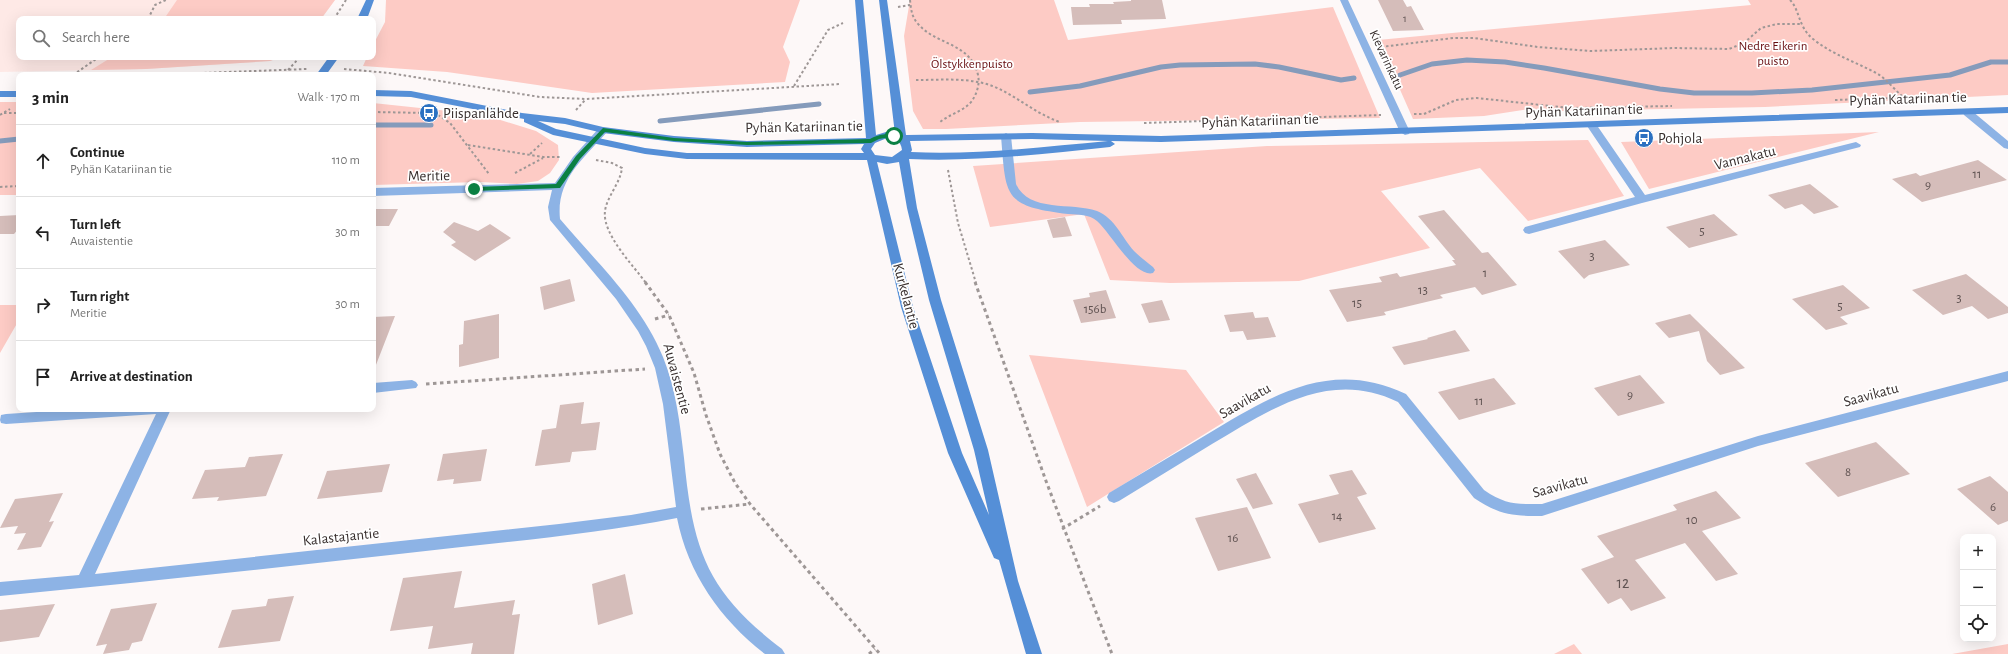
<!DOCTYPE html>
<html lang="en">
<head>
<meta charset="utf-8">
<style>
	body { margin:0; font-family:"Alegreya Sans",sans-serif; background:#f6f6f6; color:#222 }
	.controls { position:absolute; right:12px; bottom:12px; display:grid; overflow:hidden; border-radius:8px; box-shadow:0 4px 16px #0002 }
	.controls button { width:36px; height:36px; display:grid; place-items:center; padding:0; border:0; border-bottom:1px solid #e0e0e0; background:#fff; color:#222; font:20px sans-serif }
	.stop { position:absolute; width:12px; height:12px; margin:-9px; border:3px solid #0b8043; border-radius:50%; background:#fff }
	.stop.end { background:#0b8043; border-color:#fff; box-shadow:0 1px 4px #0008 }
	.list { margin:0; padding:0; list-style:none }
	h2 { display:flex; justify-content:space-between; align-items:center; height:52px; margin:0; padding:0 16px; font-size:17px }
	h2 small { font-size:13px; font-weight:400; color:#767676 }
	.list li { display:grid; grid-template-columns:26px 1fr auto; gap:12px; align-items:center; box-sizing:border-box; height:72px; padding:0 16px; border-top:1px solid #e0e0e0 }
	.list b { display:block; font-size:15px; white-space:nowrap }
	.list p { margin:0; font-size:13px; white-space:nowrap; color:#767676 }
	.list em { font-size:13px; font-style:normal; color:#767676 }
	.icon { flex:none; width:22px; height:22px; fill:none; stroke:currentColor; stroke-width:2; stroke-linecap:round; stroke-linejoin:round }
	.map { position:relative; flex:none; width:2008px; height:654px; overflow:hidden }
	.search { position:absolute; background:#fff; box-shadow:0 4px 16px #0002; left:16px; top:16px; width:360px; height:44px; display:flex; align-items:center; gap:10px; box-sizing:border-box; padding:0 14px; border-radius:8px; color:#767676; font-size:15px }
	.panel { position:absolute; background:#fff; box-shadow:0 4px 16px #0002; left:16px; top:72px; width:360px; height:340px; border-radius:8px }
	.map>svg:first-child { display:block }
	.built { fill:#fee9e6 }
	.green { fill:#fdcbc5 }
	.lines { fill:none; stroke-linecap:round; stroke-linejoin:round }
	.stream { stroke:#859bbb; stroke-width:5 }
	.building { fill:#d5bdba }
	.path-far1 { stroke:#9e9796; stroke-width:2; stroke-dasharray:2.5 2.5; stroke-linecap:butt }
	.path { stroke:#9e9796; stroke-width:3; stroke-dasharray:3.5 3.5; stroke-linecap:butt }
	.street { fill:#8db3e5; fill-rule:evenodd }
	.secondary { fill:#558fd7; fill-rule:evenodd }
	.route { fill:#0b8043 }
	.labels { text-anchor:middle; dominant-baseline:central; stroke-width:3.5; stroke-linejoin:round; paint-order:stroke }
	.far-number-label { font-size:11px; fill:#5f5251 }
	.far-park-label { font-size:13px; fill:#680d10; stroke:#fff }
	.far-street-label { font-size:13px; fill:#382f2e; stroke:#fff }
	.number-label { font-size:13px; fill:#5f5251 }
	.street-label { font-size:15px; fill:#382f2e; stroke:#fff }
	.poi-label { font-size:15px; fill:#382f2e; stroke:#fff; text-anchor:start }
	.near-number-label { font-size:16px; fill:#5f5251 }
</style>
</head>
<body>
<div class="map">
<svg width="2008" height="654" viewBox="0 0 2008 654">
	<rect width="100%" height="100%" fill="#fdf8f8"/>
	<path class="built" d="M0,0H335L321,19H19V57H281L270,61L146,69L0,72Z"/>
	<path class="green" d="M177,0H335L321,19H164Z
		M386,0H800L783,47L790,62L785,82L592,93L447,72L363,66L367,57H373V45L385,22Z
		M910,0H1054L1068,40L1333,7L1380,118L1080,122L946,129H923L913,111L904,36Z
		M1748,0H2008V95L1765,107L1562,111L1529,109L1484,116L1413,119L1378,40L1751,5Z
		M112,57H281L270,61L146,69L91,70Z
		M0,102H19V195H0Z
		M373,103L458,112L494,118L536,131L558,145L559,160L550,173L538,181L517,184L480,182L373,185Z
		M1879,132L1649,189L1621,142Z
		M1588,140L1624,196L1528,221L1480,168L1381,191L1430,248L1299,281L1170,283L1110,280L1084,214L990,227L973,166L1267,146Z
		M0,305H19V320L0,353Z
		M1029,355L1186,370L1224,422L1087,507Z
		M1574,644L1582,654H1554Z
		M2008,644V654H1952Z"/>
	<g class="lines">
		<path class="stream" d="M1400,75L1432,64L1467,60L1505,62L1544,68L1660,89L1694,93H1752L1812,90L1950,75L1991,62H2008
			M1030,92L1080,86L1161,67L1180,65L1255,64L1279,67L1341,80L1354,78
			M660,121L819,104
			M373,125H431
			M0,141L19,139"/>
	</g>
	<path class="building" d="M1131,0H1162L1166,19L1121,20L1122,24L1073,25L1071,7H1090L1089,4H1114L1113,2L1131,1Z
		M1378,0H1403L1407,7L1411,6L1424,30L1393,31Z
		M1978,160L2007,180L1922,202L1892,179L1916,173L1920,176Z
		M1810,184L1839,207L1814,214L1802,204L1785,209L1768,195Z
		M373,209H398L389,226H373Z
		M1444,210L1482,253L1488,252L1517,285L1482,295L1475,287L1440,295L1443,298L1384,312L1386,315L1347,322L1329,290L1382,282L1379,277L1397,273L1400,277L1456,265L1452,260H1455L1418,216Z
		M1714,214L1738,235L1689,248L1666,227Z
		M19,215V228L14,234H0V216Z
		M1065,217L1072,236L1053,238L1047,220Z
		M454,222L478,231L490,224L511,238L475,261L451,245L456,242L443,232Z
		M1605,240L1630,265L1589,275L1584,279L1558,251Z
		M1966,274L2008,307V313L1988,319L1972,306L1943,315L1912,290Z
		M570,279L575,301L544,310L540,287Z
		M1843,285L1870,308L1840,317L1848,324L1826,330L1792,299Z
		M1106,290L1116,318L1081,323L1073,300L1090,297L1089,293Z
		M1162,300L1170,320L1149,323L1141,304Z
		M1253,312L1255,318L1268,317L1276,337L1247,340L1243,331L1230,332L1224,315Z
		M499,314V358L459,367V345L463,344L464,321Z
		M1690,314L1696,320L1745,368L1720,375L1707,361L1699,331L1669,338L1655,323Z
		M395,316L374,370H373V317Z
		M1455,330L1470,351L1404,365L1392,347L1428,339L1427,338Z
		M1640,375L1665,403L1618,416L1594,388Z
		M1494,378L1516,404L1459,420L1438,392Z
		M584,402L581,424L600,422L596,450L572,452L570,462L535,466L542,430L556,428L560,405Z
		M1876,442L1910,474L1838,497L1805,463Z
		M487,449L481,481L453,484L454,479L437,481L443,454Z
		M283,454L266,496L217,501L219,497L192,499L205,470L245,467L249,457Z
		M390,464L382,492L317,499L327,471Z
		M1352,470L1367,494L1357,497L1376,529L1319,543L1298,504L1339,494L1329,475Z
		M1256,473L1273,504L1253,509L1236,479Z
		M1990,476L2008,492V521L1998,525L1957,489Z
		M1716,491L1741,518L1702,531L1738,574L1716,581L1685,543L1635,560L1666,598L1631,611L1621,598L1608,604L1581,569L1614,557L1597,536L1677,510L1673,505Z
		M63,493L49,522L54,521L41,547L17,550L26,533L14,534L18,526L0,528L15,499Z
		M1247,507L1271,558L1218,571L1195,518Z
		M462,571L454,608L515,600L512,615L520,614L514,654H471L473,643L428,649L433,626L390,631L403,578Z
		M625,574L633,614L598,625L592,584Z
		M294,596L280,641L218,648L232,610L266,606L268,599Z
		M157,603L142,641L132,643L129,650L103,654L107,644L96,646L111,609Z
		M55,604L39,637L0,642V610Z"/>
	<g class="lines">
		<path class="path-far1" d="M910,0C911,10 912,18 919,25C937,45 971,43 978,75C980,84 977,93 972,101C963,112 949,114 939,123
			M1790,0C1800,10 1798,27 1813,39C1833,55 1856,62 1878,74C1887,80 1895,90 1903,97
			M898,7L910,5
			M148,19L155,5L166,0
			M334,19L346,0
			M1381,47L1453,38H1474L1538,47L1591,51L1675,48L1729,49L1744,43L1761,28L1777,24H1800
			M344,69L389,73L540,97L586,99L841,84
			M288,70L300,57
			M73,75L99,57
			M149,75L307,69
			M916,80C942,80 971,77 995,87C1018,97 1036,114 1060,122
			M794,86L828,30L843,23
			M1835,100L1920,97
			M576,110L586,99
			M373,112L427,113
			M4,113H19
			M1414,114H1424L1456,100L1477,98L1569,108L1672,106
			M0,115L10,109
			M438,115L450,123L489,174
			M1144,123L1381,115
			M468,145L543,157H560
			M530,154L542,143
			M596,160L612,163L622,168C620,184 607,196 605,211C602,234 633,265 646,283
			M948,170L958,223L976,283
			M515,173L543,158
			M0,187L19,186"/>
		<path class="path" d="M645,282L669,315L694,373L706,415L720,454L735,483L750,504L880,654
			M975,282L1046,481L1112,654
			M655,319L669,315
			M426,384L645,369
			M701,509L750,504
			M1062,529L1100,506
			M869,654L875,649"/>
		<path class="street" d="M1340,0H1348L1410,132L1409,134L1405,135L1400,132Z
			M1968,110L1972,111L2008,141V149L2004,148L1964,115L1963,113L1964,111Z
			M1592,123L1596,124L1645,195L1856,142L1861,145L1860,147L1642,203L1529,234L1525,233L1523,230L1525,227L1635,197L1587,126Z
			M603,127L608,130L607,132C583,159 556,180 560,219C597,263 641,303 663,357C676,389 680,424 684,458C693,550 706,591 782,649L785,654H765C721,620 688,574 677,518C585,536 492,543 399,554C266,569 133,583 0,596V582L79,575L156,414L6,424L1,423L0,420L1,415L6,414L82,409H171L95,574L559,524L631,515L676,507L663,404L655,368L646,346L638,331L616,299L550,220L548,207L552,190L373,196V188L555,183L573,157L599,128Z
			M1006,133L1011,136L1016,184C1029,213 1072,202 1097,211C1115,218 1122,238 1134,251C1140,257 1147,262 1153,267L1155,270L1153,273C1135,278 1110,232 1097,221C1089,214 1078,215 1068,214C1003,206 1006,197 1001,136Z
			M2008,371V381L1758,446L1542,516C1513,516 1499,515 1474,498L1398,402C1329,368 1270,410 1212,444C1181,463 1150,482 1119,501L1114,503L1109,501L1107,497L1109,493C1141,474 1174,454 1206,435C1271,396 1330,358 1406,394L1484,490C1506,505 1516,504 1542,504L1758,436Z
			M412,380L416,382L418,385L416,388L373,393V383Z"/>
		<path class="secondary" d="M366,0H374L367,19H357Z
			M855,0H863L876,135L886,132L895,134L879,0H887L906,135L1032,133L1161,136L2008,107V113L1161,142L1111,141L1115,144L1110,147C1043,154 976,162 909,159L917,208L941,300L988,450L1018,581L1042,654H1026L999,560L994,558L948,453L901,307L867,160L687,159L645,154L553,135L524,122V119L411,97L373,96V90L411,91L522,113L565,118L603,127L674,136L747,141L866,138ZM538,121L565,124L603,133L674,142L747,147L864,144L861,149L864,153H687L645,148L556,129ZM887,138C895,140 901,140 902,150L892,157L875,155L871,149L875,143ZM1032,139L1108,141C1042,147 977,155 911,152L912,150L910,141ZM877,162L887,164L899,162L907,208L929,300L974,450L989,515L962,453L913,307Z
			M329,57H339L326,75H316Z
			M0,91H19V97H0Z"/>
	</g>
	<path class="route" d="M603,128L674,138L747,142L870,139C877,135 890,132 896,136L879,139L871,143L747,145L674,141L605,132L580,159L560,188L474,191L471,189L474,187L556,184L576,156Z"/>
	<defs>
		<g id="bus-disc" transform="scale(1)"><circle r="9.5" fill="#2b70c1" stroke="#fff"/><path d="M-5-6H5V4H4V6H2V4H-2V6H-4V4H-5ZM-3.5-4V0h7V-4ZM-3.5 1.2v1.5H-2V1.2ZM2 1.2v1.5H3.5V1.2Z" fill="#fff"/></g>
	</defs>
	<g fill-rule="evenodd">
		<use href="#bus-disc" x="429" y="113"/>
		<use href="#bus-disc" x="1644" y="138"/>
	</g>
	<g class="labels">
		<g class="far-number-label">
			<text x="1405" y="18">1</text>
		</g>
		<g class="far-park-label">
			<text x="1773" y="46">Nedre Eikerin<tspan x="1773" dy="15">puisto</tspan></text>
			<text x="972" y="64">Ölstykkenpuisto</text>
		</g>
		<g class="far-street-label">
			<text transform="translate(1386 60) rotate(65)">Kievarinkatu</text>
		</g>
		<g class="number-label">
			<text x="1977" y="174">11</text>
			<text x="1928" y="185">9</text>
			<text x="1702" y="231">5</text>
			<text x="1592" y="256">3</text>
			<text x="1485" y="273">1</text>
			<text x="1423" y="290">13</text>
			<text x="1959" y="298">3</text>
			<text x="1357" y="303">15</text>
			<text x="1840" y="306">5</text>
			<text x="1095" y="309">156b</text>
			<text x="1630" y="395">9</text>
			<text x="1479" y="401">11</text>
			<text x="1848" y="472">8</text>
			<text x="1993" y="507">6</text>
			<text x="1337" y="516">14</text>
			<text x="1692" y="520">10</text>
			<text x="1233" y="538">16</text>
		</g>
		<g class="street-label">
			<text transform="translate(1908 99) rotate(-2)">Pyhän Katariinan tie</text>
			<text transform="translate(1584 111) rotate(-2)">Pyhän Katariinan tie</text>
			<text transform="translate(1260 121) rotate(-2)">Pyhän Katariinan tie</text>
			<text transform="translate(804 127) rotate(-1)">Pyhän Katariinan tie</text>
			<text transform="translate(1745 158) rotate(-14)">Vannakatu</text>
			<text transform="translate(429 176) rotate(-1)">Meritie</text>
			<text transform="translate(906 296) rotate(75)">Kurkelantie</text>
			<text transform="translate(677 379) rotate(75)">Auvaistentie</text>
			<text transform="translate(1871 395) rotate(-15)">Saavikatu</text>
			<text transform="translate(1245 401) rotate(-30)">Saavikatu</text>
			<text transform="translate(1560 486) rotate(-15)">Saavikatu</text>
			<text transform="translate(341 537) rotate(-6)">Kalastajantie</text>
		</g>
		<g class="poi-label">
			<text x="443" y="113">Piispanlähde</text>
			<text x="1658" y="138">Pohjola</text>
		</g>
		<g class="near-number-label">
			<text x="1623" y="583">12</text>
		</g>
	</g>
</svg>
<div class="controls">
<button>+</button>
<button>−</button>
<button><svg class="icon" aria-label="locate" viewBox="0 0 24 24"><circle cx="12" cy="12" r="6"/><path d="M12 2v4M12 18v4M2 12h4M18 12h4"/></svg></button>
</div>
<div class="stop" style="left:894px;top:136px"></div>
<div class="stop end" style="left:474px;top:189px"></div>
<div class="search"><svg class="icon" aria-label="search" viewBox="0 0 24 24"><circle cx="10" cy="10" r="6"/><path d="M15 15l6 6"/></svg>Search here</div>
<section class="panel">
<h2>3 min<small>Walk · 170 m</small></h2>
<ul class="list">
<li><svg class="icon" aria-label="ahead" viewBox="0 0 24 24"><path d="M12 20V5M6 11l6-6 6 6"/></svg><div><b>Continue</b><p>Pyhän Katariinan tie</p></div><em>110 m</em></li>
<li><svg class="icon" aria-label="left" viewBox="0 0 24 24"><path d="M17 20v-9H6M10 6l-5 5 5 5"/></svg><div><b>Turn left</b><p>Auvaistentie</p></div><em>30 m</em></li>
<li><svg class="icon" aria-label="right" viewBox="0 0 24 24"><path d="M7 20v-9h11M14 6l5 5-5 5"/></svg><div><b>Turn right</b><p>Meritie</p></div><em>30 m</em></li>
<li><svg class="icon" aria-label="arrive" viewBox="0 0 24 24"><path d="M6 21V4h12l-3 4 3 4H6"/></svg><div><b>Arrive at destination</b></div></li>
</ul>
</section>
</div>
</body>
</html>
